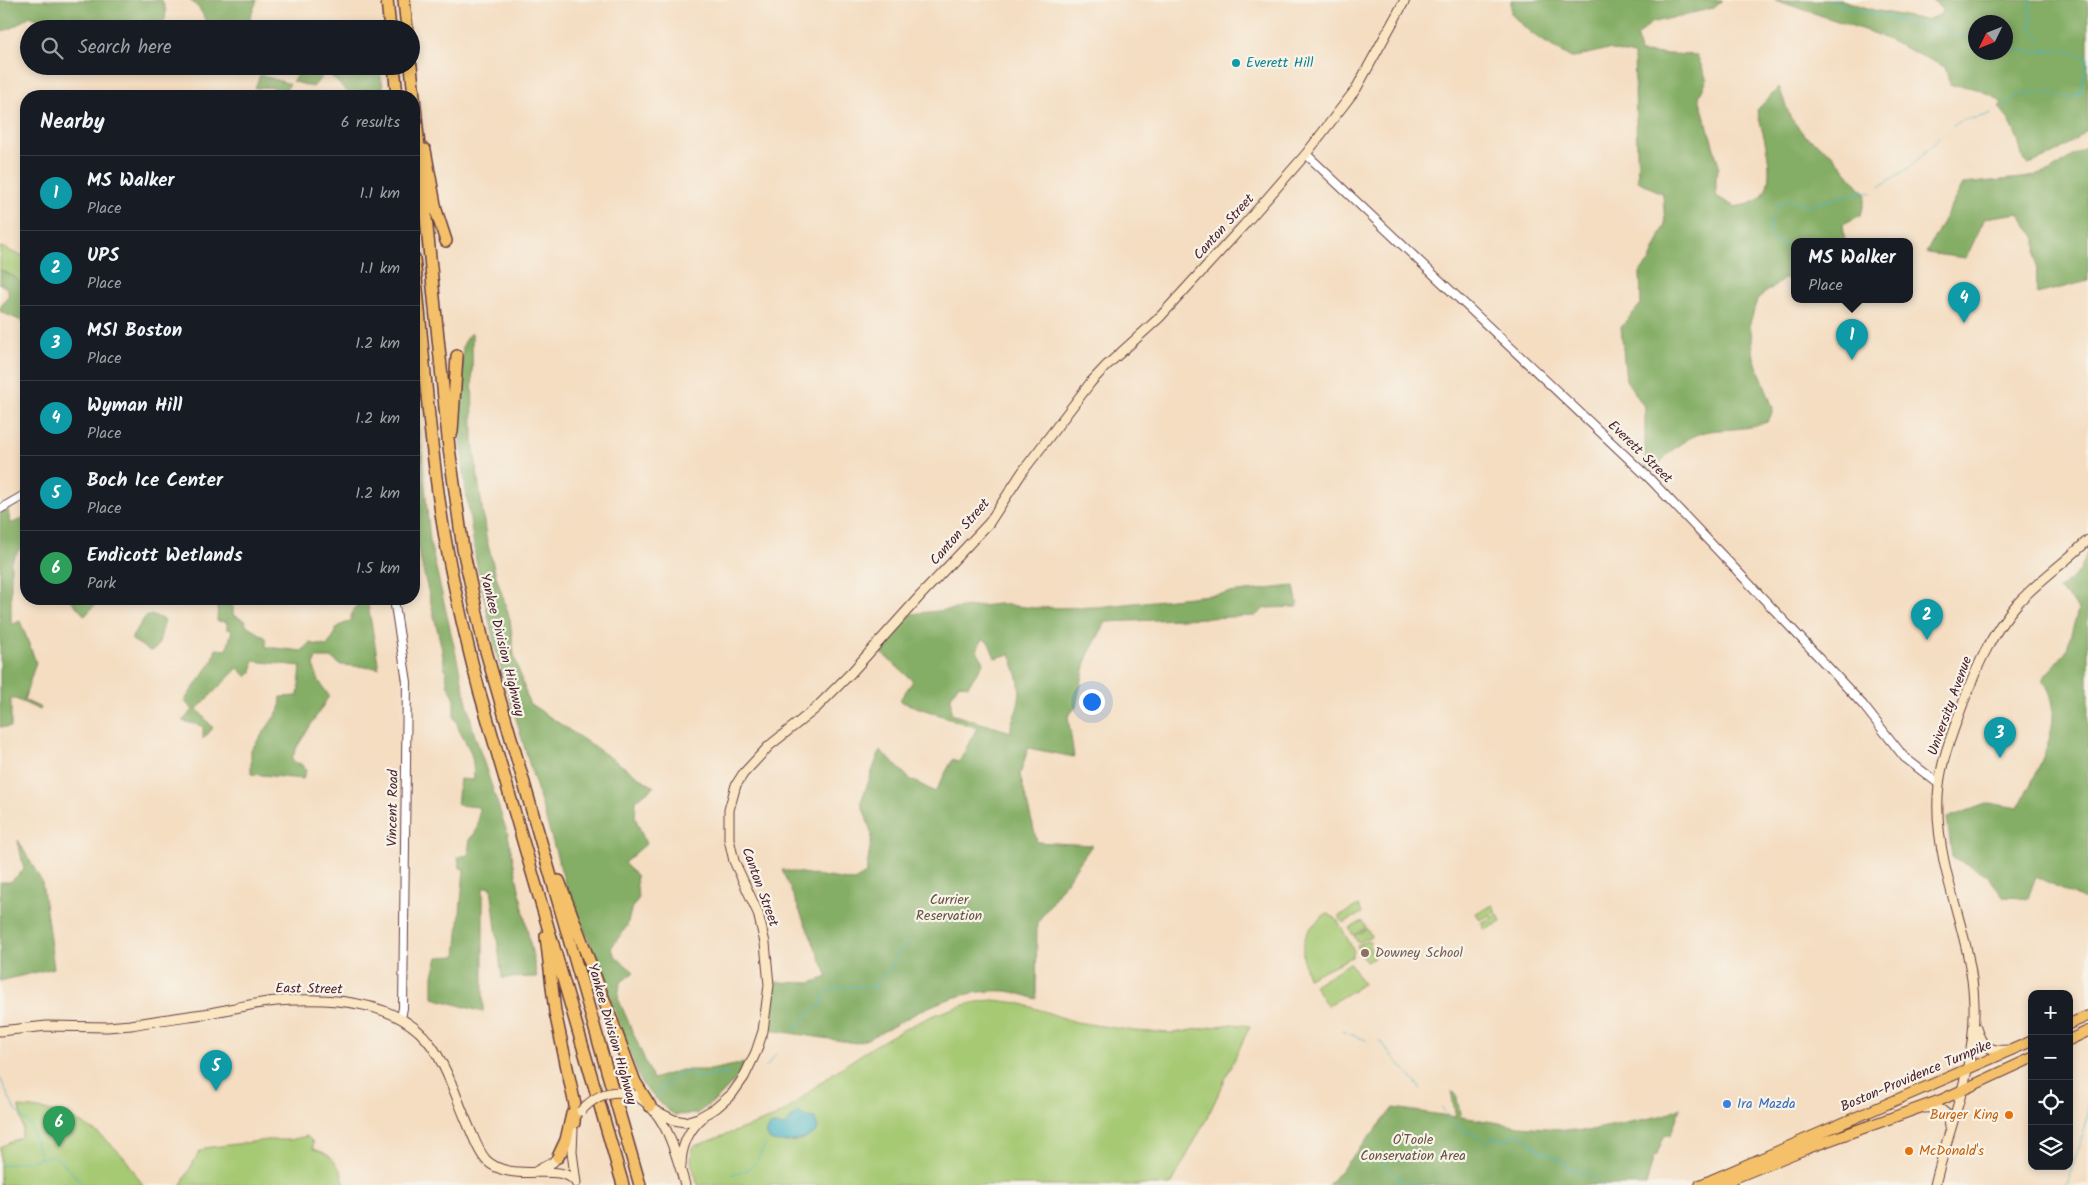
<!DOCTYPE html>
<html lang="en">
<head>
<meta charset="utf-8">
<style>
	body { margin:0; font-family:Kalam,sans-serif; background:#20242c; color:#f1f3f6 }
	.controls { position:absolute; right:15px; bottom:15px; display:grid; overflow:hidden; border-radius:10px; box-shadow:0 2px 8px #0003 }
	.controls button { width:45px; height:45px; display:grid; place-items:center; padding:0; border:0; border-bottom:1px solid #363941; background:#171b24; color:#f1f3f6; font:25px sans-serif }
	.compass { position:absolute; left:1968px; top:15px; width:45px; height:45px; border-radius:50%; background:#171b24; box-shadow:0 2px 8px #0003; rotate:227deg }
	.you { position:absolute; left:1091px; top:701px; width:18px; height:18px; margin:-12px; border:4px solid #fff; border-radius:50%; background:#1a73e8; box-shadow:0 0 0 8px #1a73e833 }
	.badge { display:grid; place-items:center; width:32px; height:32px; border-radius:50%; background:#db2777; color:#fff; font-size:16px; font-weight:700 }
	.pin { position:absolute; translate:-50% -41px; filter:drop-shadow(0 1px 2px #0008) }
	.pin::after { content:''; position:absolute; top:26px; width:18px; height:15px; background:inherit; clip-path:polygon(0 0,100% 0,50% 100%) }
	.popup { position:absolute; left:1791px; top:238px; width:122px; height:65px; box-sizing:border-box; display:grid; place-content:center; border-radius:10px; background:#171b24; filter:drop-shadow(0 1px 4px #0005); font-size:16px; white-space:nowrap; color:#9ea1a6 }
	.popup b { font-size:19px; color:#f1f3f6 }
	.popup::after { content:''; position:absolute; left:50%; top:100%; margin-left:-10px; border:10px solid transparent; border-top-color:#171b24 }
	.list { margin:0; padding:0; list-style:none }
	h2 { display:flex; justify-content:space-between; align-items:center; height:65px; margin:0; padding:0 20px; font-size:21px }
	h2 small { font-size:16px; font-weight:400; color:#9ea1a6 }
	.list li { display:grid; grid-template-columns:32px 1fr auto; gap:15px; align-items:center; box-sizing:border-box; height:75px; padding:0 20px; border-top:1px solid #363941 }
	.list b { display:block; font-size:19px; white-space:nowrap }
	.list p { margin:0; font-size:16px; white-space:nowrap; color:#9ea1a6 }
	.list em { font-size:16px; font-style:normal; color:#9ea1a6 }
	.icon { flex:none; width:28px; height:28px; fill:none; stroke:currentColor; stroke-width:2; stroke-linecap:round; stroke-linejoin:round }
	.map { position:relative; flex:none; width:2088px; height:1185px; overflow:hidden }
	.search { position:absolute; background:#171b24; box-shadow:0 2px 8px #0003; left:20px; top:20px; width:400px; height:55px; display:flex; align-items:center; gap:12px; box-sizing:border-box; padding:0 18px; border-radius:28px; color:#9ea1a6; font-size:19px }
	.panel { position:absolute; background:#171b24; box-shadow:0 2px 8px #0003; left:20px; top:90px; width:400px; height:515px; border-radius:20px }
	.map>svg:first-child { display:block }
	.green { fill:#a6c973; stroke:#78744f }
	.forest { fill:#84ad65; stroke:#676648; fill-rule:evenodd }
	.water { fill:#47b3c4; stroke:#486978 }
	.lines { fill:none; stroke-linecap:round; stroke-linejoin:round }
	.stream { stroke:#47b3c4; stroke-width:1 }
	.tertiary-casing { stroke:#643c42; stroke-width:10 }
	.secondary-casing { stroke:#643c42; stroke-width:11 }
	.primary-casing { stroke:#643c42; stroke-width:12 }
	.motorway-casing { stroke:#643c42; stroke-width:14 }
	.tertiary { stroke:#fff; stroke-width:8 }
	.secondary { stroke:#fbe6c3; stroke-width:9 }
	.primary { stroke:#f4c16a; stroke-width:10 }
	.motorway { stroke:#f4c16a; stroke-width:11 }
	.secondary-bridge-casing { stroke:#643c42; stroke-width:11; stroke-linecap:butt }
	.secondary-bridge { stroke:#fbe6c3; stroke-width:9 }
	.culture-dot { fill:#0f9aa8; stroke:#f7f3e8; stroke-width:2 }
	.education-dot { fill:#8d6e63; stroke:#f7f3e8; stroke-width:2 }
	.shop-dot { fill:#3f7fe0; stroke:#f7f3e8; stroke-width:2 }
	.food-dot { fill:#e8710a; stroke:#f7f3e8; stroke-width:2 }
	.labels { text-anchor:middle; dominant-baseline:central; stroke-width:4.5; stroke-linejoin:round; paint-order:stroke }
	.culture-label { font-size:14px; fill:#0d838f; stroke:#f7f3e8; text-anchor:start }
	.street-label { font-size:14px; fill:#4a1f2b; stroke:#f7f3e8 }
	.park-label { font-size:14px; fill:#665241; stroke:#f7f3e8 }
	.education-label { font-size:14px; fill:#785e54; stroke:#f7f3e8; text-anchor:start }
	.shop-label { font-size:14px; fill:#366cbe; stroke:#f7f3e8; text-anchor:start }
	.food-label { font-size:14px; fill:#c56008; stroke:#f7f3e8; text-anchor:end }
</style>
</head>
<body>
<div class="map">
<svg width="2088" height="1185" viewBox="0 0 2088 1185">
	<rect width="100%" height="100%" fill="#f7f3e8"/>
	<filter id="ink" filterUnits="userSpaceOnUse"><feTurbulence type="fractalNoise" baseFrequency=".02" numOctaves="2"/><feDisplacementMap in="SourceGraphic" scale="10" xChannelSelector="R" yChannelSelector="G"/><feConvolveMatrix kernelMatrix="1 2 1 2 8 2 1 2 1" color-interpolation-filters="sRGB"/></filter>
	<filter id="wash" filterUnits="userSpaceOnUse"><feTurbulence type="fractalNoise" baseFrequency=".0096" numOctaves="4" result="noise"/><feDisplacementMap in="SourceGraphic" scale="20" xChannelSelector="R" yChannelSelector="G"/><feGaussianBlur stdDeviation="1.12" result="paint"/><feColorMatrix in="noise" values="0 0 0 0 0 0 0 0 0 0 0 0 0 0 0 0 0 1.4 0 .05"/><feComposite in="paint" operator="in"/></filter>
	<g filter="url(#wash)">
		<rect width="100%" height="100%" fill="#f4ddc1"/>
		<path class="green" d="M0,247C10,249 15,256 26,255V288L15,277L0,270Z
			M1358,905L1362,913L1343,923L1339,916Z
			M1493,905L1496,912L1480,920L1476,913Z
			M1327,913L1338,921L1354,951L1352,957L1308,978C1299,949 1300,932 1327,913Z
			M1498,914L1501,922L1485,930L1481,923Z
			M1362,921L1366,928L1353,935L1349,928Z
			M1367,929L1371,936L1358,943L1354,936Z
			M1366,941L1371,942L1370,946L1374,958L1366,962L1357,946Z
			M1350,963L1363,984L1327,1006L1314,985Z
			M993,1000L1019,1003L1076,1022L1135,1031L1173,1033L1231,1024L1250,1026L1208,1116L1171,1185H698L691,1162L692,1147L775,1117C794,1107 807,1092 824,1080C869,1047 937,1004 993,1000Z
			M19,1107C59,1109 89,1122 118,1151C128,1160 135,1174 143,1185H0V1147L21,1137L23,1128Z
			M307,1136L313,1142V1149C332,1153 341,1167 345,1185H181L199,1152L205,1148L268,1140H290Z"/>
		<path class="forest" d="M0,0H162L166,11L165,20L157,25L155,29H69L43,22L30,16L12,28L0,32Z
			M189,0H257L246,29H208C205,17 200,6 189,0Z
			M1511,0H1722L1713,8L1651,23L1637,37L1640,53L1697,55L1707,80L1699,97L1719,166L1716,178V196L1735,207C1741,205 1749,205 1754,202C1783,188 1762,133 1757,110L1779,87L1790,117L1805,136L1831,153L1866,195L1861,215L1843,224L1845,241H1794V277L1784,279L1758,298L1750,323L1754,358L1773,408C1772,411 1771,417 1769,419C1759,431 1720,428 1705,432C1681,439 1664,456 1650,475L1645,469V408L1626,380L1621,327L1641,304L1640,271L1649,262L1665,225L1663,194L1638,181L1634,55L1608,49L1571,58L1532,34L1511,14Z
			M1775,0H1842L1874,10L1925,20L1940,15L1942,10L1933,0H2088V130C2069,145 2052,156 2029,164L2023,160C2019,140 2013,123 1999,107L2002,103C1986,90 1970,86 1950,85L1945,67L1876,34ZM1976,22H2006V52H1976Z
			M305,66H319L326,72L313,87L292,81Z
			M380,73L385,96H352L330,75L347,78Z
			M260,75L290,84L280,96H275V91L273,87L255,88Z
			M2088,145V281L2037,294L2036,238L2018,213L1985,218L1966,258L1926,253L1963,184L2030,177L2050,171Z
			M0,270L15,277L26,288V323L1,312L0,308L9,294L7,288L0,284Z
			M472,333L473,441L486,537L496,576L510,619L514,655L529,703L654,787L636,800L635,817L646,844L624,863L636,875L638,899L631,910L627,926L611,948L616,957L634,972L620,983L618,998L653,1079L681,1070H710L745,1063L738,1077L717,1099L696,1114L675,1115L666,1109L641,1083L595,956L565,883L496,652L476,560L465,484L459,420L463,346L467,337Z
			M414,404L422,453L430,542L474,733L508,835L537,977L502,978L491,887H483V1012L433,998V975L438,957L456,956L464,869L460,868L458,857L468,855L470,838C480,832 478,817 479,807L457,805L460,779L474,780C473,754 472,754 460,732C457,727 458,722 454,718V696L448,686L441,645L414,532Z
			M8,509L10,524L26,517V541L11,561V625L20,621L36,662L24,700L41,708L40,710L11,697V727H0V514Z
			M2088,550V902L2036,876L2028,898L2004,897L1987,875L1952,857L1947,818L1989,803L2018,808C2034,778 2061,731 2051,696C2049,690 2045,684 2043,678L2066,652L2078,610L2071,599L2058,590L2080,571Z
			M1294,586L1298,607L1265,608L1255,616L1106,622L1087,657L1076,707L1068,716L1074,757L1028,748L1020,775L1037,842L1092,845L1037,923L1036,999C1027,996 1016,992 1006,991C974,989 939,1000 911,1016C893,1026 876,1037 856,1043L777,1031L772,1029L771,1024L775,982L810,983L828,977L782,870L854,881L866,874L872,835L861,802L880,750L910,779L935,792L953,759L959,762L977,728L899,701L913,681L877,649L911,614L998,604L1035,608L1097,607ZM982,638L989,643L995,658L1010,654C1016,670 1023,688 1018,705C1016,716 1010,720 1011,732L951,714V696L959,684L968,686L984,662L977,651Z
			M70,599H100L85,616Z
			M356,599H367L379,668L341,665L331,658H316C310,671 322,685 329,696L297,747L292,758L294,762L301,764L306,770L303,779L251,774V750L280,709L281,697L298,696L301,666L253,661L252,672L247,677L238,668L197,709L213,728L203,739V726L182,721L193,710L184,701L212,662L216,649L227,650L232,630L227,629V622L217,621L218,604H226L233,606V615L246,621L245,624L266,638V647L302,651L309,643L326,646C333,640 333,635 337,628C340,624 346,624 351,620V616L355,608H357Z
			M152,615L165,620L158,646L155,649L150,651L132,640V637L145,617Z
			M18,840L42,882L54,968L0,981V882H10L24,870Z
			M1451,1091L1456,1094L1461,1117L1519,1126L1586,1131L1665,1115L1681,1107L1670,1136L1665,1134L1656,1156L1654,1155L1646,1185H1328L1394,1108L1456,1117Z"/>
		<path class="water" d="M798,1111L804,1116L815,1118L818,1129C811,1141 782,1145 770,1140L766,1134L769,1127L773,1125L785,1126Z"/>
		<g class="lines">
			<path class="stream" d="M1828,0L1846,7L1976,39
				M2033,0L2030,4L2032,31L2043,42
				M2006,47L2031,52L2047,51
				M2045,48L2049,51L2067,49L2087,58
				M2004,107L2017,95L2031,93H2051L2069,98L2080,94L2088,57
				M1953,125C1966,116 1979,120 1991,113
				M1880,186L1913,165L1940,137
				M1774,210L1786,200L1809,205L1863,191L1871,193
				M1774,217C1768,226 1768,232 1774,241L1794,248
				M1342,1031L1366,1040
				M793,1032L813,1009L822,1005C822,1001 823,997 825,994C834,984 862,986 874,988L878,979L890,969L900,949L908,941
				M1379,1040C1392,1058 1407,1072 1421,1089
				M766,1067L776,1054
				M0,1078L14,1108L30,1125L41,1158L0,1166
				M658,1095L663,1086L684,1072L699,1077L730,1074
				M1442,1108L1456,1126L1461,1127L1464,1131C1473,1131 1480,1140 1489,1142L1494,1136L1507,1142L1509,1137L1517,1133L1529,1140L1532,1146L1537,1148L1538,1151L1554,1156L1558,1161H1564L1567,1168C1582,1171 1592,1174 1602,1185
				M1374,1154L1395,1175L1407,1184L1414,1183L1418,1185
				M42,1158L51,1155L60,1160L84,1185
				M757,1160L766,1144
				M732,1174C740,1174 750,1170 755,1163
				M1342,1180L1345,1185
				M2066,1185L2088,1118V1100"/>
		</g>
	</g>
	<g filter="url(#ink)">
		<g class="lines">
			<g class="tertiary-casing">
				<path id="tertiary" d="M1306,154L1650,479L1830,669L1863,705L1904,757L1939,784
					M0,509L26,494
					M394,599L407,682L403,1008L401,1018"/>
			</g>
			<g class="secondary-casing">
				<path id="secondary" d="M1976,1028C1981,1045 1989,1052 2007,1050
					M0,1031L47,1026L107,1027L131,1025C157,1020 183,1017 210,1013C232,1009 254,1003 277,1001C328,997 398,999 431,1045C448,1069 457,1100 469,1127C474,1138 478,1151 486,1160C512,1185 558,1161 575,1181
					M634,1095C666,1110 676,1154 685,1185
					M1924,1108C1940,1107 1949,1110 1950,1127
					M654,1110L674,1120L685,1122L698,1118L716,1108L732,1094L744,1077L756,1052L763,1031L769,985L765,943L758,913L734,861L729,839V810L736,785L743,774L769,746L815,709L851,673L920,596L989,523L1023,471L1091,382L1106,366L1159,318L1244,225L1306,154L1356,89L1405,0
					M573,1129L572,1152L576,1183
					M681,1166C681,1147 688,1131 702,1118
					M535,1172L553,1162L562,1152
					M1935,1185C1949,1125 1976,1068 1974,1005C1973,955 1954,909 1944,861C1939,837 1936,810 1939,785C1942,759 1952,734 1961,709C1975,671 1990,634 2018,603C2039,580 2066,562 2088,540"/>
			</g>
			<g class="primary-casing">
				<path id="primary" d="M2069,1024L2088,1016
					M2069,1040L2088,1031
					M1700,1185L2032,1041
					M1717,1185L1805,1149L1941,1100L2032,1058"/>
			</g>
			<g class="motorway-casing">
				<path id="motorway" d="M387,0L390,29
					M404,0L407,29
					M394,66L397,96
					M411,66L414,96
					M414,97L449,448L463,549L483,641L640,1185
					M425,150L436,210L446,241
					M414,258C423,347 429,438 443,526C452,581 465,636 479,690L623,1185
					M452,432L457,356
					M559,881L635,1082L650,1106
					M546,936L555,1012L575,1105L574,1123
					M558,1157L566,1140L572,1114"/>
			</g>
			<use href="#tertiary" class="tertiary"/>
			<use href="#secondary" class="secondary"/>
			<use href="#primary" class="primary"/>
			<use href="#motorway" class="motorway"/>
			<g class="secondary-bridge-casing">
				<path id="secondary-bridge" d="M581,1111C595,1095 613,1088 634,1095"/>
			</g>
			<use href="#secondary-bridge" class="secondary-bridge"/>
		</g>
	</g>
	<circle class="culture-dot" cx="1236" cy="63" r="5"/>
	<circle class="education-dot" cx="1365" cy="953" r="5"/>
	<circle class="shop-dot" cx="1727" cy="1104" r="5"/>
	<g class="food-dot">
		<circle cx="2009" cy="1115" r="5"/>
		<circle cx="1909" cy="1151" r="5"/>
	</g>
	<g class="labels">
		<g class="culture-label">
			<text x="1246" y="63">Everett Hill</text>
		</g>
		<g class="street-label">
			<text transform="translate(1224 227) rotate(-48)">Canton Street</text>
			<text transform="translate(1640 452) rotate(44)">Everett Street</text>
			<text transform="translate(960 532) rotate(-49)">Canton Street</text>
			<text transform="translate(502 645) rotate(76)">Yankee Division Highway</text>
			<text transform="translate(1950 706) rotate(-70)">University Avenue</text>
			<text transform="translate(393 808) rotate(-89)">Vincent Road</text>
			<text transform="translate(760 887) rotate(70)">Canton Street</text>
			<text transform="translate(309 989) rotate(1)">East Street</text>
			<text transform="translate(612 1034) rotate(74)">Yankee Division Highway</text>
			<text transform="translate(1916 1076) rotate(-23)">Boston-Providence Turnpike</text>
		</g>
		<g class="park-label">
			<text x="949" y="900">Currier<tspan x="949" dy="16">Reservation</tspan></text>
			<text x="1413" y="1140">O'Toole<tspan x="1413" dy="16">Conservation Area</tspan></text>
		</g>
		<g class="education-label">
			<text x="1375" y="953">Downey School</text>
		</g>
		<g class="shop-label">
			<text x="1737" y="1104">Ira Mazda</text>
		</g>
		<g class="food-label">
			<text x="1999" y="1115">Burger King</text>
			<text x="1919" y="1151" text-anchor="start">McDonald's</text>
		</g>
	</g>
</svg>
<div class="controls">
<button>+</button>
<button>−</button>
<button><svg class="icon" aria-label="locate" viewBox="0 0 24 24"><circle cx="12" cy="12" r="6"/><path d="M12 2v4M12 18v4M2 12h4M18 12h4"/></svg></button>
<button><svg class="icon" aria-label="layers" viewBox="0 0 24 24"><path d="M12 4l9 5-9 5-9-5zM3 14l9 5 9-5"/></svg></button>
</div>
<svg class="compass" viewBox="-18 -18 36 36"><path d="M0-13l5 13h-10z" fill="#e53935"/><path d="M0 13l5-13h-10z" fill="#9ea1a6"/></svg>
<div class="you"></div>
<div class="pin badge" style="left:1852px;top:360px;background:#0f9aa8">1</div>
<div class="popup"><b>MS Walker</b>Place</div>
<div class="pin badge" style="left:1927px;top:640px;background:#0f9aa8">2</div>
<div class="pin badge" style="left:2000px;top:758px;background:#0f9aa8">3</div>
<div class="pin badge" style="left:1964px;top:323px;background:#0f9aa8">4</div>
<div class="pin badge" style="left:216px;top:1091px;background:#0f9aa8">5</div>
<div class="pin badge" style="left:59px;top:1147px;background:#2e9e5b">6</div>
<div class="search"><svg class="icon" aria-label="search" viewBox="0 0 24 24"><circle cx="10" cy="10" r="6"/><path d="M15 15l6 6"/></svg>Search here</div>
<section class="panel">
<h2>Nearby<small>6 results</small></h2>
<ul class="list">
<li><span class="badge" style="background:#0f9aa8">1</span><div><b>MS Walker</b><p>Place</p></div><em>1.1 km</em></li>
<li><span class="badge" style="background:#0f9aa8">2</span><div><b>UPS</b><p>Place</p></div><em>1.1 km</em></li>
<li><span class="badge" style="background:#0f9aa8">3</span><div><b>MSI Boston</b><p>Place</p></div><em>1.2 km</em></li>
<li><span class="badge" style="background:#0f9aa8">4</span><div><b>Wyman Hill</b><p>Place</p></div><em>1.2 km</em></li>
<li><span class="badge" style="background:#0f9aa8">5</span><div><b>Boch Ice Center</b><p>Place</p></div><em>1.2 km</em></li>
<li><span class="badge" style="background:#2e9e5b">6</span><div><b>Endicott Wetlands</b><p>Park</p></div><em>1.5 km</em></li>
</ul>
</section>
</div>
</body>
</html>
